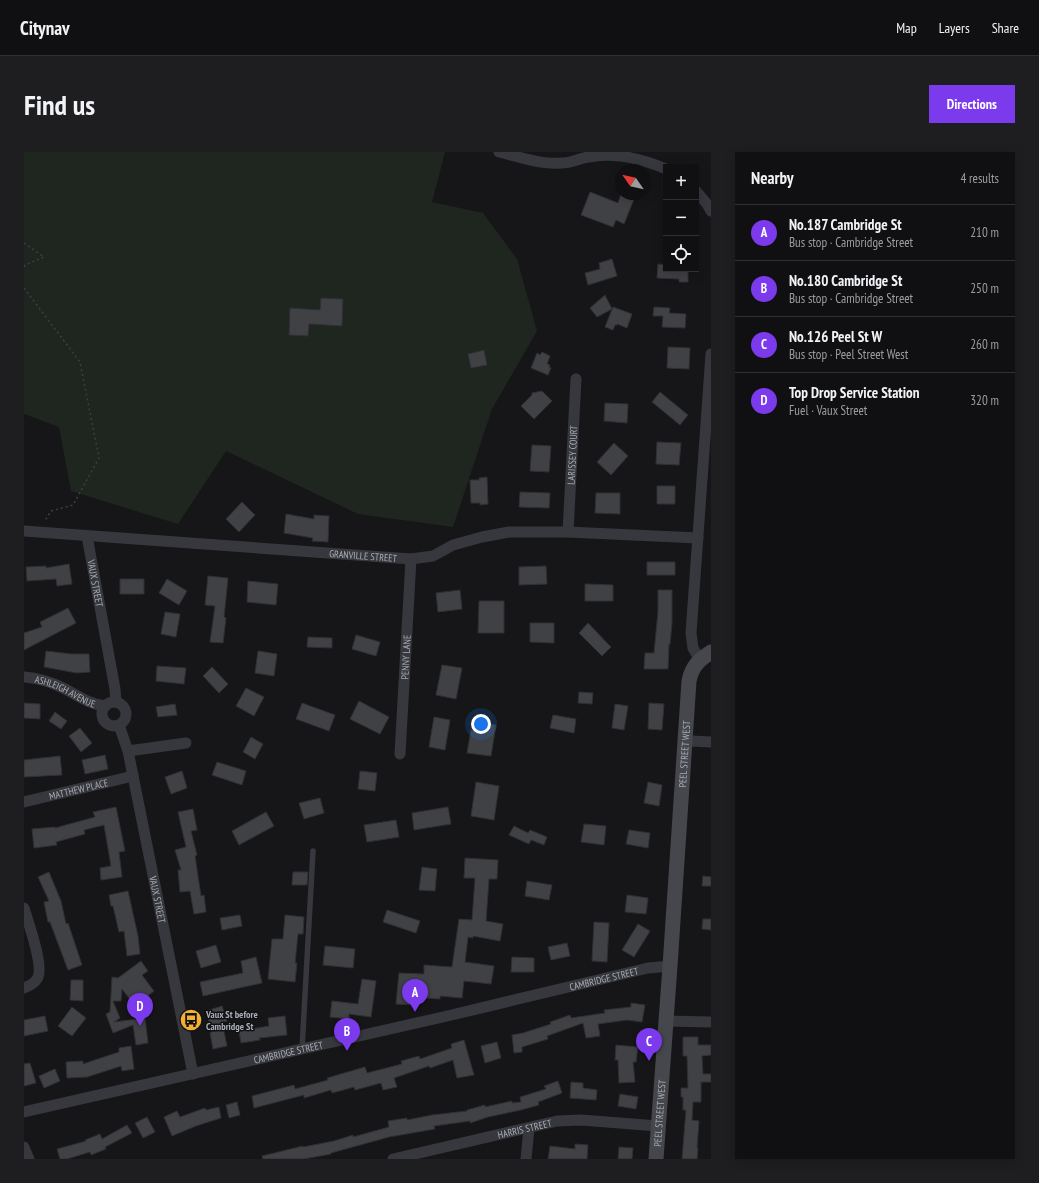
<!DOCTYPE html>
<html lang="en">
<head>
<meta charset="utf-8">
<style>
	body { margin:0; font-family:"PT Sans Narrow",sans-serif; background:#1e1e20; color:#f1f3f6 }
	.controls { position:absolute; right:12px; top:12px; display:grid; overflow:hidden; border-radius:0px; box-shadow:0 2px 10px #0003 }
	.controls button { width:36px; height:36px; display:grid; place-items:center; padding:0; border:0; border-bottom:1px solid #303032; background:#101012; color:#f1f3f6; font:20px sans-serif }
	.compass { position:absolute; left:591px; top:12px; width:36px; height:36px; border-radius:50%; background:#101012; box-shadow:0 2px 10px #0003; rotate:304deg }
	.you { position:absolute; left:457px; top:572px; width:14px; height:14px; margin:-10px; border:3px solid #fff; border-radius:50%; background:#1a73e8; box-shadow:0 0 0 6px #1a73e833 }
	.badge { display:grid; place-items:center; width:26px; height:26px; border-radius:50%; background:#7c3aed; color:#fff; font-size:13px; font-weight:700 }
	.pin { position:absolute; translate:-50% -33px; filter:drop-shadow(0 1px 2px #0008) }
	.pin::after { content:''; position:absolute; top:21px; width:14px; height:12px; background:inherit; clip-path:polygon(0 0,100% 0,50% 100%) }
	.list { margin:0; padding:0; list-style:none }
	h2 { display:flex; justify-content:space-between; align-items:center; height:52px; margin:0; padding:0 16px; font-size:17px }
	h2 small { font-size:13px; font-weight:400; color:#9c9d9f }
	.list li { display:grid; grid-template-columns:26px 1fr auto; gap:12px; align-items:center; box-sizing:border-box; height:56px; padding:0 16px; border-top:1px solid #303032 }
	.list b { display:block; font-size:15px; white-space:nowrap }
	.list p { margin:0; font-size:13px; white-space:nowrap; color:#9c9d9f }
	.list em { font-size:13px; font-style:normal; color:#9c9d9f }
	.icon { flex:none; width:22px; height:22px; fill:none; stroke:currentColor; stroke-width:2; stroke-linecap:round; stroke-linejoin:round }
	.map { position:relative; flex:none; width:687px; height:1007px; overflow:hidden; border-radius:0px }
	header { display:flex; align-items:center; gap:24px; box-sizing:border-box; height:56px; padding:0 20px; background:#101012; border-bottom:1px solid #303032 }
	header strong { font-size:19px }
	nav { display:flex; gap:22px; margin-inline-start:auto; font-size:14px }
	.intro { display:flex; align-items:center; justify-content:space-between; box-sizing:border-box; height:96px; padding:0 24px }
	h1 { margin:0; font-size:28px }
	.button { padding:10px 18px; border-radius:0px; background:#7c3aed; color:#fff; font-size:14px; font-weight:700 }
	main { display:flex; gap:24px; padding:0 24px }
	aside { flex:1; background:#101012; border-radius:0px; box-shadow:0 2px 10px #0003 }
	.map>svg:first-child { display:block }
	.green { fill:#1e261f }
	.building { fill:#404145; stroke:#303034 }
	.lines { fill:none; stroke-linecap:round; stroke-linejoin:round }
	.path { stroke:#3d3f44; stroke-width:1.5; stroke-dasharray:2 3; stroke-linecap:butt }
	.lane { stroke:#37383d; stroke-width:5.5 }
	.street { stroke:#37383d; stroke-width:11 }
	.secondary { stroke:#45474d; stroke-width:15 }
	.labels { text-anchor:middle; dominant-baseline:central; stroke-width:3; stroke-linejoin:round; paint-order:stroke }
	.street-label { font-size:10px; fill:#a8adb8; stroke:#111113 }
	.poi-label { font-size:10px; font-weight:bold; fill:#a8adb8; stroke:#111113; text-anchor:start }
</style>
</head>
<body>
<header>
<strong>Citynav</strong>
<nav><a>Map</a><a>Layers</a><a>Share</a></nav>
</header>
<div class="intro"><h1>Find us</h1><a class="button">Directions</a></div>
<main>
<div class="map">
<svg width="687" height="1007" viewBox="0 0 687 1007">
	<rect width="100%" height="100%" fill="#161618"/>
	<path class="green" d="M0,0H421L408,50L459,61L493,107L513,179L468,257L429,375L334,362L202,299L154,372L47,339L35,275L0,262Z"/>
	<path class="building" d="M566,40L594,51L597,42H612L600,72L592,68L589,75L557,63Z
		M588,107L593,124L564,133L561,121L576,117L575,111Z
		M634,112L642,113V117H664V130H655V127L633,126Z
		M581,143L588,157L573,165L566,156Z
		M297,146L319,147L318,174L285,172L284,184L265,183L266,156L296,158Z
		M589,155L608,162L603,176L593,172V173H591L589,178L581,175Z
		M630,155L646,156L645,161L662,162L661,176L638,175L639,164H629Z
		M644,195L666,196L665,217L643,216Z
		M460,198L463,213L447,216L444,202Z
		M518,200L526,204L523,212L526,213L525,215L527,216L524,223L507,216L513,201L516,203Z
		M518,239L528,249L510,267L497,254L508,243V241Z
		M636,240L664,263L656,273L628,250Z
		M581,251L604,252L603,271L580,269Z
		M633,290L657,291L655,313L632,312Z
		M590,291L604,304L587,323L573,310Z
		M508,293L527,294L525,320L506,319Z
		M463,325L464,352L456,353V351H447L446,328H455V326Z
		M633,334H651V352H633Z
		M496,340L526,341L525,356L495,355Z
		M572,341H596V362L571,361Z
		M218,350L231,363L215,380L202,367Z
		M262,362L290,367V363L305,364L304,390L288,389L289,386L260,381Z
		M623,410H651V423H623Z
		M45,412L48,432L33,434L32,427L3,429L2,415L22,414V416Z
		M522,414L523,432L495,433V415Z
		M184,424L204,426L200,465L202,466L199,491L186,490L191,454L181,453Z
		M96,427H120V442H96Z
		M143,427L163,439L155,453L135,441Z
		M224,429L254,432L252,453L223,450Z
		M561,432L589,433V449H561Z
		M436,438L438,457L414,460L412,441Z
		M634,438H648V471L646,492H645L644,517H620L621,501H630L634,460Z
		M455,449H480V481H454Z
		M44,456L52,471L0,498V481L18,475L16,470Z
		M141,460L156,462L152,485L137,482Z
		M506,471H530V491L506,490Z
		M564,471L587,495L578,504L555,481Z
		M332,483L356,490L352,504L328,497Z
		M284,485L308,486V496L283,495Z
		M22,499L47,502H65L66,520L53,521L20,515Z
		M234,499L253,502L250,524L231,521Z
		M418,513L438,516L432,547L412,543Z
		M133,514L162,516L160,532L132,529Z
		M188,515L204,532L195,541L179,524Z
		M222,536L240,545L230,564L212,554Z
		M555,540L569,541L568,552L554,551Z
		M335,549L365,565L356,582L326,567Z
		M0,551L16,552V567L0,566Z
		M278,551L311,563L305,579L272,567Z
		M625,551L640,552L638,578L624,577Z
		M151,552L153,563L134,565L132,555Z
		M591,552L604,554L600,578L588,576Z
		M31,560L43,569L37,577L25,569Z
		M529,563L552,567L550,581L526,576Z
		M410,565L426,568L421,598L405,595Z
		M459,571L472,573L467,604L443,601L447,578L458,579Z
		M56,576L68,591L57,600L45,584Z
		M227,585L239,592L231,607L219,600Z
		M81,603L84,617L61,622L58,608Z
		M36,604L38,623L0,625V608Z
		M193,610L222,619L218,633L188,623Z
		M158,619L163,636L147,642L141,625Z
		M336,619L353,621L351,639L334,637Z
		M452,630L475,634L470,668L447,664Z
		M624,630L638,633L635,654L620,651Z
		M296,646L300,661L280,667L275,651Z
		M92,655L101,699L95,700L98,725L77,728L76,716L87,714L80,673L60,678L61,682L32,690L33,693L10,696L8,677L31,675V676L71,665L69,660Z
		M424,655L427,672L390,678L388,661Z
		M169,657L173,678L167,679L173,703L171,704L177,744L180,743L182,760L170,762L166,739L156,740L154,718H157L151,698L162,695L154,660Z
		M242,660L250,674L215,693L208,679Z
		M372,668L375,685L343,690L340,673Z
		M560,672L582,674L580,693L557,690Z
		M490,674L504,681L506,678L523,685L520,693L507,688L505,692L485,683Z
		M605,678L626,681L624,696L602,692Z
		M441,706L474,708L473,727H465L462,769L479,772L476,789L449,784V786L444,785L441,810L470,814L467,832L440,829L438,846L416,844V847L389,845L388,853L372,852L375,821L400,822V813L428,815L435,767L448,768L451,726H440Z
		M398,715L413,717L411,739L395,738Z
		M25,720L37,749L42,772L44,771L58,813L44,818L26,770H24L20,750L25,749L14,725Z
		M269,720H284L283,733H268Z
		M679,724L687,725V734H678Z
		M503,729L528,733L525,748L501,744Z
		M104,739L114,784L116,802L103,804L100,779L95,780L89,754H87L85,743Z
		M603,743L624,746L622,762L601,760Z
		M363,758L396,769L392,781L359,770Z
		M216,763L218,774L198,778L196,766Z
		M261,763L280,765L279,782H274L271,811H273L271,830L244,827L248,787H259Z
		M679,767H687V778L678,777Z
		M570,770L585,771L583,810L568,809Z
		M614,772L626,779L610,805L598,798Z
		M543,791L546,804L527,808L524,795Z
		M192,793L197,810L177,816L172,799Z
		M301,794L331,797L329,816L299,813Z
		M232,805L238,831L179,844L176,830L219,821L217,809Z
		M488,805L510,806V820H487Z
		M117,809L124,819L118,823L130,839L111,854L98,837L97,849H89L96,866L90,870L121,866L124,891L112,893L109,873L89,881L82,862L86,860L88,825L94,826Z
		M338,827L352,829L347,865L325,862V867L306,865L308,849L334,852Z
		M47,828H59V849L46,848Z
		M607,851L621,853L618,870L603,868L574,872L576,884L562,886L559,871L523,884L524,887L498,895V900L490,901L488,883L499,881L527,872L526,870L546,863L547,866L581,861L580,858L607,855Z
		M198,854L203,869L198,870L203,894L189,897L186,881L188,880L182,859Z
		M48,855L62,866L48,884L34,874Z
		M21,864L24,879L0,884V868Z
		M261,864L263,883L235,886L236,888L217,891L215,879L245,874L244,866Z
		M659,885H674V893H687V903L678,904L679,922H687V930H677V950H669L668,968L675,969L673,996H674L673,1007H658L662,958H659V945H657V936H664L663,904H659Z
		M440,888L450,923L433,926L429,908L406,916L405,914L370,926L373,935L359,938L357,931L331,938L330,935L308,941L307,938L280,946V943L230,956L228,944L270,933L271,937L304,928L303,926L341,915L343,921L378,912L377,909L395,904L396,907L428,896L427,892Z
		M473,890L477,906L461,911L457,894Z
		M592,893L614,895L612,910H609L611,930L595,931L594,908H591Z
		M107,894L110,917L98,919L97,914L63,925L43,926L42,910L59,909V912L95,900V896Z
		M6,911L12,931L0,934V912Z
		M31,917L36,929L20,936L15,924Z
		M534,929L538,941L514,950L515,953L497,958L464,965L446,971V969L410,974L411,977L365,985L307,1001V1002L280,1007H239L238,1004L279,994V995L310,989L329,983V985L365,975L364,969L383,966V968L408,963L443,959V958L461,953V955L488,949V951L497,950L496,945L522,937L520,934Z
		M547,930L559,931V936L573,938L572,948L546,946Z
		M596,942L614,945L612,957L594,954Z
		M213,950L216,963L205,966L202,953Z
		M195,955L197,966L172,974L148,984L140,965L153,959L156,965L181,956L182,958Z
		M123,965L131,980L119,986L111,971Z
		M103,973L108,981L81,995L82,997L67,1003L66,1000L43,1007H36L33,997L62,989L61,988L76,982L78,987Z
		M551,992L564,993L563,1007H524L526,994L551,997Z
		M595,995L609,996L608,1007H594Z"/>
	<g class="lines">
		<path class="path" d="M0,91L20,105L1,113L0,116
			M0,136L56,210L75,306L49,353L27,359L20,370"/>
		<path class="lane" d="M278,897L289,699"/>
		<g class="street">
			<path d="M475,0C496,5 517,13 538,11C547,11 556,6 565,5C591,0 618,7 642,17"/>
			<path d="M672,39L683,52L687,59"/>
			<path id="s1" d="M0,379L387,407L409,404L429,393L458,385L485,380H544L674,386"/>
			<path id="s2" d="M544,380L552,227"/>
			<path id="s3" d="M63,384L91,537L92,550"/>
			<path d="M676,508L669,496L667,481L687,202"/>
			<path id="s4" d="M0,525C13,526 27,530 39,536C56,544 61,551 81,554"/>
			<circle cx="90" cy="562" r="12"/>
			<path id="s5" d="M95,573L104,599L169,922"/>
			<path d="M661,590L667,589L687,590"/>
			<path d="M104,599L162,591"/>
			<path id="s6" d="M376,602L387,407"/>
			<path id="s7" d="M0,650L109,624"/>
			<path d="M0,756C4,770 21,816 13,827C10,832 5,834 0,836"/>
			<path d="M642,869L687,870"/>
			<path id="s8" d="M0,960L419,865L624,816L646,814"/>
			<path d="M0,995L5,1007"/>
			<path id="s9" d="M369,1007L533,969L557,968L634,974"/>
			<path d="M502,1007L505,976"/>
		</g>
		<path class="secondary" id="s10" d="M632,1007L646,814L665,529C668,514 675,508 687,500"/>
	</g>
	<defs>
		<g id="bus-disc" transform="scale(1.15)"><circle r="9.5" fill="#f2b134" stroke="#111113"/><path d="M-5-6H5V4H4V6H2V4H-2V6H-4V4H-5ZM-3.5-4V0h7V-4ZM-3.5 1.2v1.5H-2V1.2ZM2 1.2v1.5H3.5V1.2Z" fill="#111"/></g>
	</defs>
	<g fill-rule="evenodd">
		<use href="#bus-disc" x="167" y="868"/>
	</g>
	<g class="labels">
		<g class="street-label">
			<text stroke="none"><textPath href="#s2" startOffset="77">LARISSEY COURT</textPath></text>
			<text stroke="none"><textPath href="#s1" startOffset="340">GRANVILLE STREET</textPath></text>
			<text stroke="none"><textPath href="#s3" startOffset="48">VAUX STREET</textPath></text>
			<text stroke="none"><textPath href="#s6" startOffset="97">PENNY LANE</textPath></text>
			<text stroke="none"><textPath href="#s4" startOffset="44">ASHLEIGH AVENUE</textPath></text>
			<text stroke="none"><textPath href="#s10" startOffset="406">PEEL STREET WEST</textPath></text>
			<text stroke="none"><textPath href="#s7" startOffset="56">MATTHEW PLACE</textPath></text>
			<text stroke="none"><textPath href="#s5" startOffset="179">VAUX STREET</textPath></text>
			<text stroke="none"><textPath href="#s8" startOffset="595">CAMBRIDGE STREET</textPath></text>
			<text stroke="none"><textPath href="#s8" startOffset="271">CAMBRIDGE STREET</textPath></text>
			<text stroke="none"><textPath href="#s10" startOffset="46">PEEL STREET WEST</textPath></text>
			<text stroke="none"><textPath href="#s9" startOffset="135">HARRIS STREET</textPath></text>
		</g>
		<g class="poi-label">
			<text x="182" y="862">Vaux St before<tspan x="182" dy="12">Cambridge St</tspan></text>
		</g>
	</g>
</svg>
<div class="controls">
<button>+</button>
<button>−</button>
<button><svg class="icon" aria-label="locate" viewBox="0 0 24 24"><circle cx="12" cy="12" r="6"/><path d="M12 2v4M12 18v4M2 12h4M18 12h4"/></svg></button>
</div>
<svg class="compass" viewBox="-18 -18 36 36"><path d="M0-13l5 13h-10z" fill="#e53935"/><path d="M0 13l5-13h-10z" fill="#9c9d9f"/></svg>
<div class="you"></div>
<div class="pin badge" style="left:391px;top:860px">A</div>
<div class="pin badge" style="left:323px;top:899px">B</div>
<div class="pin badge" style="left:625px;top:909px">C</div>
<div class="pin badge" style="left:116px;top:874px">D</div>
</div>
<aside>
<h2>Nearby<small>4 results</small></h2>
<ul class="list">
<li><span class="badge">A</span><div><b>No.187 Cambridge St</b><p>Bus stop · Cambridge Street</p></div><em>210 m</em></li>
<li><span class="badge">B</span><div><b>No.180 Cambridge St</b><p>Bus stop · Cambridge Street</p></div><em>250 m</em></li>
<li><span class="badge">C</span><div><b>No.126 Peel St W</b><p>Bus stop · Peel Street West</p></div><em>260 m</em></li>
<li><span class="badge">D</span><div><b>Top Drop Service Station</b><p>Fuel · Vaux Street</p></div><em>320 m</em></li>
</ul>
</aside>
</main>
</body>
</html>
